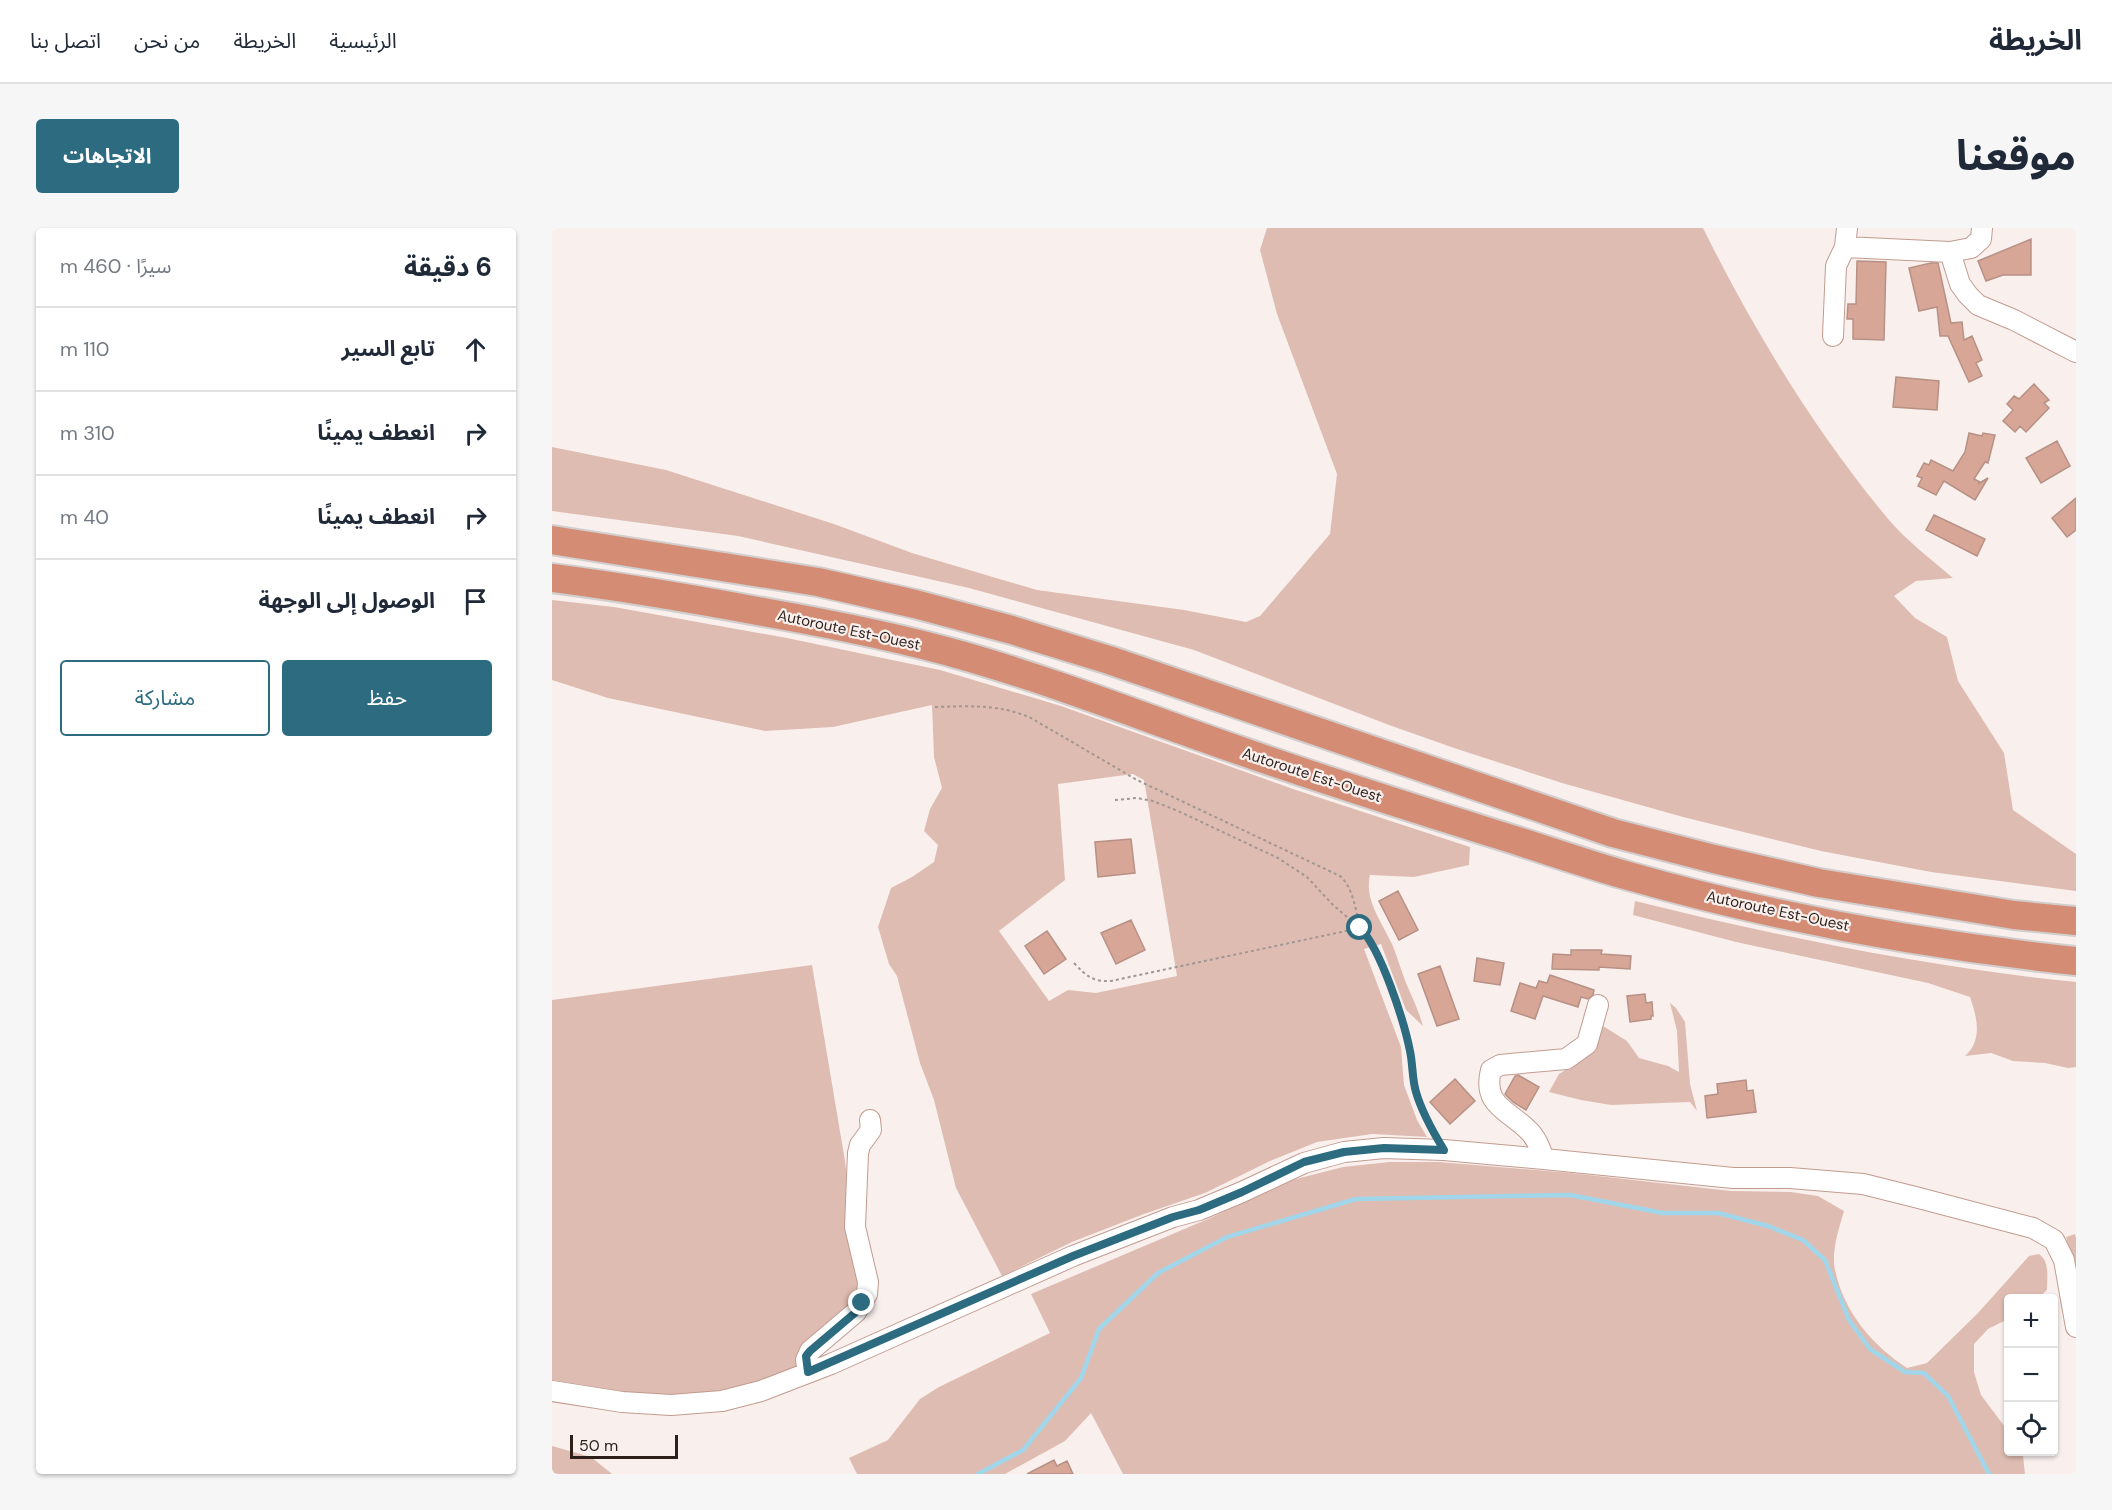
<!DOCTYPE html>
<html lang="ar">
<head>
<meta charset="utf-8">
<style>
	body { margin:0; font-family:"DM Sans","Noto Sans Arabic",sans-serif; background:#f6f6f7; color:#1f2937; direction:rtl }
	.controls { position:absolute; right:18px; bottom:18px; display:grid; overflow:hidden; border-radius:6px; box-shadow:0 2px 4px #0004 }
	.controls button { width:54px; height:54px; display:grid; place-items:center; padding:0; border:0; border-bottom:2px solid #e0e1e3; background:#fff; color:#1f2937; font:30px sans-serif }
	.scale { position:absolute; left:18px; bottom:15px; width:108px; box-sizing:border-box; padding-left:6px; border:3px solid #2d1f1a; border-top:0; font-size:16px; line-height:21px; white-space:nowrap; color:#2d1f1a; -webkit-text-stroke:4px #f9f0ee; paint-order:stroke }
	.stop { position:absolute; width:18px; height:18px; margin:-14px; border:4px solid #2c6b80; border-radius:50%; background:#fff }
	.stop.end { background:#2c6b80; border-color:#fff; box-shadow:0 2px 6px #0008 }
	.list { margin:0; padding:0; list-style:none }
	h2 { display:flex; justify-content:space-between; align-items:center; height:78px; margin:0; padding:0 24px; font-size:26px }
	h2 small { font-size:20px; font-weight:400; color:#747a83 }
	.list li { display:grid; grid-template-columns:39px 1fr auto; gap:18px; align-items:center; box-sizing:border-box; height:84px; padding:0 24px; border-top:2px solid #e0e1e3 }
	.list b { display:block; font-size:22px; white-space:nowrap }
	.list em { font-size:20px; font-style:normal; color:#747a83 }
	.actions { display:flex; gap:12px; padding:18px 24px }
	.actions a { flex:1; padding:14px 0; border:2px solid #2c6b80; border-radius:6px; text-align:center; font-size:21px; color:#2c6b80 }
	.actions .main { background:#2c6b80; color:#fff }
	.icon { flex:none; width:33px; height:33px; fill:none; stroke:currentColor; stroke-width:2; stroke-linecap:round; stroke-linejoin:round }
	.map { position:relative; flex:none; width:1524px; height:1246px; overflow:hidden; direction:ltr; border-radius:6px }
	header { display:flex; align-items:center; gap:36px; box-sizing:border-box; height:84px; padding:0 30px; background:#fff; border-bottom:2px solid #e0e1e3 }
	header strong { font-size:28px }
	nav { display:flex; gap:33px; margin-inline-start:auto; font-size:21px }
	.intro { display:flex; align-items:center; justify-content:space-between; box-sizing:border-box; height:144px; padding:0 36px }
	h1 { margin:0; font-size:42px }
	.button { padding:15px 27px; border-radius:6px; background:#2c6b80; color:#fff; font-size:21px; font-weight:700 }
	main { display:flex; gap:36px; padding:0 36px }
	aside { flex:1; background:#fff; border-radius:6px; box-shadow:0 2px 4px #0004 }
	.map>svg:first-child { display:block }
	.green { fill:#dfbcb1; fill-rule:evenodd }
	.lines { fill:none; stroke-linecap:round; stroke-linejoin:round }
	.stream { stroke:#a1d6ea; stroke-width:4.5 }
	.building { fill:#d7a697; stroke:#b79185; stroke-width:1.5 }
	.minor-casing { stroke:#c29b8f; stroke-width:22 }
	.highway-casing { stroke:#d1cecd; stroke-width:32 }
	.path { stroke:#a19693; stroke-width:2; stroke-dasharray:3 3; stroke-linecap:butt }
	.minor { stroke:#fff; stroke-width:20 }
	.highway { stroke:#d58c74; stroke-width:28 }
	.route { stroke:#2c6b80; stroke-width:8 }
	.labels { text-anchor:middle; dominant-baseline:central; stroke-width:4.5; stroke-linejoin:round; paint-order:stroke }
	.street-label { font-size:15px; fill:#2d1f1a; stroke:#f9f0ee }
</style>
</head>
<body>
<header>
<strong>الخريطة</strong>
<nav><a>الرئيسية</a><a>الخريطة</a><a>من نحن</a><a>اتصل بنا</a></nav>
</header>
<div class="intro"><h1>موقعنا</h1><a class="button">الاتجاهات</a></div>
<main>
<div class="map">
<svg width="1524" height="1246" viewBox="0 0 1524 1246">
	<rect width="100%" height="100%" fill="#f9f0ee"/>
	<path class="green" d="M715,0H1151C1202,103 1263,203 1337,292C1355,313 1380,332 1401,350L1364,353L1342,368L1363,390L1395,409L1406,453L1452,525L1461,582L1524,626V663L1379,644L1269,623L1131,589L1010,555L902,520L837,497L642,422L417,360L186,308L0,283V219L114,242L282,296L360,325L485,362L632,382L694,394L708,388L778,306L785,246L725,86L708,22Z
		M0,372L62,379L235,410L388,442L509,478L741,561L918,619L917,637L862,649L818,647C812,672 830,694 840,716C845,728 849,742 854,755C861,771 866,781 871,798L854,782L829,716L812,721L849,819L852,857L865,892L875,909L820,906L765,914L718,933L653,965L592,986L520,1014L450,1048L404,960L382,872L368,835L345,748L337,736L326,699L339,660L360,649L382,634L386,617L372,603L378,581L390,560L382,529L380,477L281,499L213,503L56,470L0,452ZM581,546L592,552L625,748L544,765L516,762L497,773L447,703L513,652L506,556Z
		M1083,673C1228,709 1375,739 1524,754V839L1516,840L1493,835L1461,833L1439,825L1413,828C1431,812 1425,789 1418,769L1376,755L1184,714L1081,687Z
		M260,737L293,933L308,1055L306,1068L295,1082L255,1114L247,1123V1138L205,1154L144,1168L80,1165L0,1152V772Z
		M1118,775L1124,780L1133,794L1138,856L1145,883L1138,874L1059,877L1029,872L997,864L1007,846L1038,826L1045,817L1051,798L1075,813L1087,830L1116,838L1127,844L1125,803Z
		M837,934H887L1019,945L1179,963L1239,964L1266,968L1292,983C1287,1001 1279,1023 1283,1042C1292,1084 1320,1117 1355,1140L1375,1135L1426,1085L1477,1028L1487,1026C1498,1034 1495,1048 1495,1062L1486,1070H1456V1091L1436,1101L1422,1116V1144L1429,1167L1456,1203V1224H1469L1471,1228L1473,1246H571L539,1185L513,1213L453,1246H305L297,1230L336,1212L368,1171L387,1159L498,1105L479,1066L656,991L740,952L791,939Z
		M1523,1006L1524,1010V1046L1514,1009Z
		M0,1218L39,1229L60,1246H0Z"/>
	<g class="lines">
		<path class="stream" d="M426,1246L471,1222L529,1150L547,1101L606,1045L675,1009L804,971L1018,967L1111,985H1166L1216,998L1251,1012L1273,1032L1297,1092L1318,1121L1353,1144L1372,1145L1396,1168L1437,1246"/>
	</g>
	<path class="building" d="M1479,11V47H1451L1434,53L1426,33Z
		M1305,33L1334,34L1332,112L1301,111V91H1295L1296,76H1304Z
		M1379,35H1386L1399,95L1410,94L1412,112L1420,108L1430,132L1424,135L1430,148L1417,154L1396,108H1388L1385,79L1367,83L1357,40Z
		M1344,149L1387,153L1385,182L1341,179Z
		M1482,156L1497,172L1492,175L1497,180L1474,204L1468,198L1463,204L1451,193L1461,182L1455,176L1462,168L1467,171Z
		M1417,205L1430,208L1431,205L1443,207L1436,235L1433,234L1422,251L1428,254L1426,256L1436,250L1423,272L1392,253L1384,267L1366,258L1370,250L1365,248L1372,235L1377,237L1379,232L1401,243L1413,224Z
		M1505,213L1518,238L1489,255L1474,230Z
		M1524,270V302L1515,309L1500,290Z
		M1382,287L1433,311L1425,328L1374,302Z
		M579,611L583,645L546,649L543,614Z
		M846,663L866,702L847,712L827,673Z
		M579,692L593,722L564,736L549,705Z
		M495,703L514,731L492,746L473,718Z
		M1019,722H1050L1049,726L1079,728L1078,741L1047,739V742L1000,741L1001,726L1019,727Z
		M925,730L952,735L948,757L922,753Z
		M888,738L907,791L885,798L866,746Z
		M998,747L1042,762L1041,767L1036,771L1029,769L1026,779L991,768L983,791L959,783L968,755L984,760L987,753L995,755Z
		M1093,766L1094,775L1100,774L1101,788H1099V791L1078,794L1075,768Z
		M966,847L987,859L974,882L961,874L953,866L963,848Z
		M903,851L923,873L898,896L878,874Z
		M1194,852L1195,863L1201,862L1204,884L1155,890L1153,868L1166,866L1165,856Z
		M502,1232L505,1238L515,1233L521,1246H475Z"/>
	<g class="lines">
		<g class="minor-casing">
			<path id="minor" d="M1293,19L1398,24L1419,20L1429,11L1430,0
				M1398,24L1408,56L1416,67L1426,77L1462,92L1524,124
				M1281,108L1284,38L1293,19L1295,0
				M992,931C988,920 984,909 976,902C956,882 930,877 939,842L948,837L1014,831L1035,816L1046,777
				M256,1144L254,1132L258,1123L304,1084L315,1066L316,1054L303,999L306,925L308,917L319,902L318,892
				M0,1163L70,1174L119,1177L170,1173L209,1163L279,1136L521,1028L621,989L647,982L690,964L752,935L792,924L832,920L892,922L992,931L1181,950H1238L1311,956L1367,970L1481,1000L1502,1012L1512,1032L1524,1099"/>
		</g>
		<g class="highway-casing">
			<path id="highway" d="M0,312L266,354L363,376L460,402L557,432L1061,605L1162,631L1267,655L1462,687L1524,693
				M0,350C71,359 141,371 211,384C279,396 346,409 412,428C506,455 596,491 689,523C771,552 854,578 937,604C983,618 1028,634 1073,647C1220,689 1372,717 1524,733"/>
		</g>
		<path class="path" d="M383,479C417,478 448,476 479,490L585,552L788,648C801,659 804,683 808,700
			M563,572L585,570L601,573L626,583L726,630L755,649L781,677L808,700
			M522,735C534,748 541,754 559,753L808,700L816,708L824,722L831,741L855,807L863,862L872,888L882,904"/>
		<use href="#minor" class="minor"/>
		<use href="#highway" class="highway"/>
	</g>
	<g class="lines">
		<path class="route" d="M310,1075L304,1084L258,1123L254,1128L256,1144L521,1028L621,989L647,982L690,964L752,934L792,924L832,920L892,922C881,904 870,885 864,864C860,851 861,837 858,823C852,793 829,721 808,700"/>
	</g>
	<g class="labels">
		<g class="street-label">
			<text transform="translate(297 402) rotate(12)">Autoroute Est-Ouest</text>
			<text transform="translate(760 547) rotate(18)">Autoroute Est-Ouest</text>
			<text transform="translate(1226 683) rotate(12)">Autoroute Est-Ouest</text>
		</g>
	</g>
</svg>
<div class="controls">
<button>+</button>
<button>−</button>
<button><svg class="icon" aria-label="locate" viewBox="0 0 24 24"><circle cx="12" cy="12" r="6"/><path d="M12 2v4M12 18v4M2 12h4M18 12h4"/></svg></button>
</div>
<div class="scale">50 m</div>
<div class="stop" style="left:808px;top:700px"></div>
<div class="stop end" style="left:310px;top:1075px"></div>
</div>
<aside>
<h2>6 دقيقة<small>سيرًا · 460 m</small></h2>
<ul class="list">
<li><svg class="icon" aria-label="ahead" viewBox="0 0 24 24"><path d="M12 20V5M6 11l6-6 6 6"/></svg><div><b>تابع السير</b></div><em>110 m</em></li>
<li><svg class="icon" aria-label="right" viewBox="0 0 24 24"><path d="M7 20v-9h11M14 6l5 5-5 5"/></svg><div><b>انعطف يمينًا</b></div><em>310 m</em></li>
<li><svg class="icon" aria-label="right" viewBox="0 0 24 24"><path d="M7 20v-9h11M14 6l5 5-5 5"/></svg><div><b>انعطف يمينًا</b></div><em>40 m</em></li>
<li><svg class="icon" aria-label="arrive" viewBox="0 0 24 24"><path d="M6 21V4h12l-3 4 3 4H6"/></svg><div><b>الوصول إلى الوجهة</b></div></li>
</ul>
<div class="actions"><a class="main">حفظ</a><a>مشاركة</a></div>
</aside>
</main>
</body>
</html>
